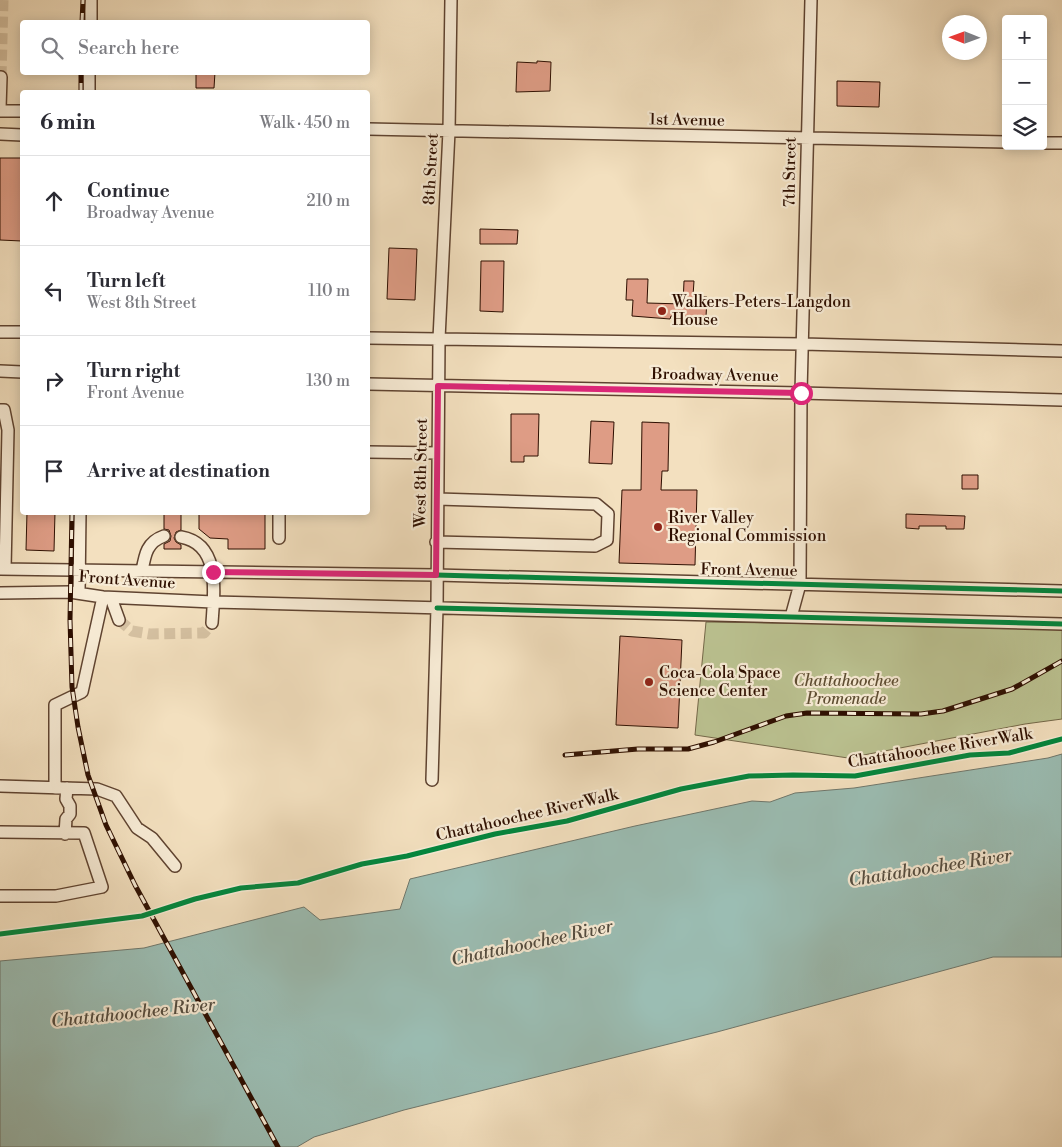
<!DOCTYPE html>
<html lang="en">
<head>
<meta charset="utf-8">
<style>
	body { margin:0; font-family:"Libre Bodoni",serif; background:#f7f7f7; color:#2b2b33 }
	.controls { position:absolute; right:15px; top:15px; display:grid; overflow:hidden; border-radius:5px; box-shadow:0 2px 12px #0003 }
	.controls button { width:45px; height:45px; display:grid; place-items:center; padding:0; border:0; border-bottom:1px solid #e1e1e2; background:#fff; color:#2b2b33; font:25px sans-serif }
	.compass { position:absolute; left:942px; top:15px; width:45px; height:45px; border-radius:50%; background:#fff; box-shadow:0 2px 12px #0003; rotate:271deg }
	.stop { position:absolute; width:15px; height:15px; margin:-11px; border:4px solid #db2777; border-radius:50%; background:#fff }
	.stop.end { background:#db2777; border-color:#fff; box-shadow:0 1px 5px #0008 }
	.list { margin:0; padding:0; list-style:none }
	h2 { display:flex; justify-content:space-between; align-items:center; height:65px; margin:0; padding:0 20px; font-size:21px }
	h2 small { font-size:16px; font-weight:400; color:#7c7c81 }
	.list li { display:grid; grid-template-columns:32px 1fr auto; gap:15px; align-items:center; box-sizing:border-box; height:90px; padding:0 20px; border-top:1px solid #e1e1e2 }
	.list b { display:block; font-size:19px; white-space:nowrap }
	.list p { margin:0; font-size:16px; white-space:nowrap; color:#7c7c81 }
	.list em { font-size:16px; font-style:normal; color:#7c7c81 }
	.icon { flex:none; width:28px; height:28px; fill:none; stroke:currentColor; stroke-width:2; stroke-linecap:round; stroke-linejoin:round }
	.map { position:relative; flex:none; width:1062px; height:1147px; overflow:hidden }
	.search { position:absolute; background:#fff; box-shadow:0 2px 12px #0003; left:20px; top:20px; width:350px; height:55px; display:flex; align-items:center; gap:12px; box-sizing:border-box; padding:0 18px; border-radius:5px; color:#7c7c81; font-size:19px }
	.panel { position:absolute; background:#fff; box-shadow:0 2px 12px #0003; left:20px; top:90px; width:350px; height:425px; border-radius:5px }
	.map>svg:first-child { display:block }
	.green { fill:#bbc291; stroke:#746849 }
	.water { fill:#9bbdb3; stroke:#6f776c }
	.building { fill:#de9c85; stroke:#2e0f01 }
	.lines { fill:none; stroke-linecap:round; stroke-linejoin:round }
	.minor-tunnel { stroke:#d5c1a2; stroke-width:11; stroke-dasharray:11 5.5; stroke-linecap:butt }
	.minor-casing { stroke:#5f4330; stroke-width:14 }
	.minor { stroke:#f7ebd5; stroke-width:11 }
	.rail-casing { stroke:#2e0f01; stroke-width:5 }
	.rail { stroke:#f7ebd5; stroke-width:3; stroke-dasharray:9; stroke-linecap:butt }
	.cycleway-casing { stroke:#f7ebd5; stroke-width:8 }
	.cycleway { stroke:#00873e; stroke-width:5 }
	.route { stroke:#db2777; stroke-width:6 }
	.poi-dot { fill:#8f2418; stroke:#f7ebd5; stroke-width:2 }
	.labels { text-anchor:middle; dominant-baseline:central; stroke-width:4.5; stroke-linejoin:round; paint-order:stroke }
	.street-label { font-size:16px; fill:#2e0f01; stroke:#f7ebd5 }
	.poi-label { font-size:16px; fill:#2e0f01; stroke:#f7ebd5; text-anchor:start }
	.park-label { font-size:16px; font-style:italic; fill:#5f4e33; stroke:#f7ebd5 }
	.water-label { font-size:18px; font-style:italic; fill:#544c3f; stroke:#f7ebd5 }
</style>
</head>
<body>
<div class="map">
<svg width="1062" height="1147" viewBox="0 0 1062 1147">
	<rect width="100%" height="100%" fill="#f3e0bf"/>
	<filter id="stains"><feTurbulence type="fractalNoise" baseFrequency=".004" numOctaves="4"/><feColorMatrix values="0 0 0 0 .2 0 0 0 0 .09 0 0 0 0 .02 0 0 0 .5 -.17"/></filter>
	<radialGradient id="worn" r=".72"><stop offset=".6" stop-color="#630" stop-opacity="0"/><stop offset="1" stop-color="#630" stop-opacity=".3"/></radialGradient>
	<path class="green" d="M706,622L1062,627V719L1025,724L848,758L695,735Z"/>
	<path class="water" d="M1062,754V957H993L717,1032L404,1110L314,1137L297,1147H0V961L144,948L304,907L320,920L400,909L410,879L635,826L752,801L770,802L795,793L854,788L1048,758Z"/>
	<path class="building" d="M537,61L551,62L550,91L516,92L517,62L537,63Z
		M196,72H215L214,88H196Z
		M837,81L880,82L879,107L837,106Z
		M0,158H22V241L0,240Z
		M480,229L518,230L517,244H480Z
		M389,248L417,249L415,300L387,299Z
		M481,261H504L503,312L480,311Z
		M627,279H648L647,303L683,304L684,281H694L693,296L707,297L706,317L671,316L670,319L632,316L633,300H626Z
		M511,414H539L538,456H524V462H511Z
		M591,421L614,422L612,464L589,463Z
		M642,422L669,423L668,471H662L661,490H697L695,565L619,563L622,490H641Z
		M962,475H978V489H962Z
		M27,512H55L54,551L26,550Z
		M164,512H181V530L176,532L174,538L176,542L181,545V549H164V544L170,541L171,536L169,530L164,529Z
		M199,512H265V549H228V539L210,538L199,529Z
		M906,514L965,516L964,529H946V526H919V529L906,528Z
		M620,636L682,640L678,728L616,725Z"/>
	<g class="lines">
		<path class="minor-tunnel" d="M1,77L3,0
			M119,620L132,631L150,634L204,633L212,623"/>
		<g class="minor-casing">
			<path id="minor" d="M91,22V0
				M89,92V72
				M0,108L1,77
				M0,111H22
				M368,129L1006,142
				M0,134L22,135
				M1043,143H1062
				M0,332H22
				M368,338L803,344L1062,351
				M0,371L22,372
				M368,384L801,393L1062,400
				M0,410H4L8,430L5,569
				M368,452L438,453
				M181,537C221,544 214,593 212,623
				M279,538V512
				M436,542L595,546L607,540L608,514L596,504L438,499
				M0,569L436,575L1062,591
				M142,571C145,554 147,542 164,536
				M0,593L70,592L103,597L213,602L1062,624
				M79,593L80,512
				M111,598L119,620
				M791,617L800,584L801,393L811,0
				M432,780L437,608L439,339L449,131L451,0
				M0,786L97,789L116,796L137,828L152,838L175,866
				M55,788V705L82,692L103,597
				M0,832L84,833L102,887L56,896H0
				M65,834L66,819L70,814V806L66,799L67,788"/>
		</g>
		<use href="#minor" class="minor"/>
		<g class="rail-casing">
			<path id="rail" d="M82,22L83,0
				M81,92V72
				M72,512L70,620L72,687L78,727L88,775L106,825L135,885L278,1147
				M565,755L638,749H688L714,742L786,716L807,713L921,714L943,711L1012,689L1062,661"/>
		</g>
		<use href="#rail" class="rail"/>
		<g class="cycleway-casing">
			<path id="cycleway" d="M436,575L1062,591
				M437,608L1062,624
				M0,934L142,916L195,899L241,888L298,883L362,864L407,856L495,834L567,821L681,789L749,776L793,775L855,776L970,755L1009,753L1062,739"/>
		</g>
		<use href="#cycleway" class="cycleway"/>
	</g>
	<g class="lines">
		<path class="route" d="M213,572L436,575L438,386L801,393"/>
	</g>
	<g class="poi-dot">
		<circle cx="662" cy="311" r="5"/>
		<circle cx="658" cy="527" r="5"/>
		<circle cx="649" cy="682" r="5"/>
	</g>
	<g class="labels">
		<g class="street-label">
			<text transform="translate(687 120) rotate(1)">1st Avenue</text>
			<text transform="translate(431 169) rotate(-87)">8th Street</text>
			<text transform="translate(790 172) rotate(-89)">7th Street</text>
			<text transform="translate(715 375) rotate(1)">Broadway Avenue</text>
			<text transform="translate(421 473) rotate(-89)">West 8th Street</text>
			<text transform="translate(749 570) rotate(1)">Front Avenue</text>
			<text transform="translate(127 580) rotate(4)">Front Avenue</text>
			<text transform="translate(940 748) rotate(-9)">Chattahoochee RiverWalk</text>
			<text transform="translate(527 815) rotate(-13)">Chattahoochee RiverWalk</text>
		</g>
		<g class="poi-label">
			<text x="672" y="302">Walkers-Peters-Langdon<tspan x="672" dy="18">House</tspan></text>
			<text x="668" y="518">River Valley<tspan x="668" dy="18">Regional Commission</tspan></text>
			<text x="659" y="673">Coca-Cola Space<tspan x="659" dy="18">Science Center</tspan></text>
		</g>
		<g class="park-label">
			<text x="846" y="681">Chattahoochee<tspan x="846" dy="18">Promenade</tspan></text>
		</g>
		<g class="water-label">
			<text transform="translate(930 868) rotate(-9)">Chattahoochee River</text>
			<text transform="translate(532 943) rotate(-12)">Chattahoochee River</text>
			<text transform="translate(133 1013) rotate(-6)">Chattahoochee River</text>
		</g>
	</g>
	<rect width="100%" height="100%" filter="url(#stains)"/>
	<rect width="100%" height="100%" fill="url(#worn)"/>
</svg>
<div class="controls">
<button>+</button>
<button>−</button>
<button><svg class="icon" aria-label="layers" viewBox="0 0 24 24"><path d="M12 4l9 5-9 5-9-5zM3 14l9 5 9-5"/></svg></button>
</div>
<svg class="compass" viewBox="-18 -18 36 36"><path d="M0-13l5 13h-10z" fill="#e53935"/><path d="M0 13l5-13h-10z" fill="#7c7c81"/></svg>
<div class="stop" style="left:801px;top:393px"></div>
<div class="stop end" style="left:213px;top:572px"></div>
<div class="search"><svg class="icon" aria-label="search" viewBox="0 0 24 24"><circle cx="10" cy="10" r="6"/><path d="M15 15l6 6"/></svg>Search here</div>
<section class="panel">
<h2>6 min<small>Walk · 450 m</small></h2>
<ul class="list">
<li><svg class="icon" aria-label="ahead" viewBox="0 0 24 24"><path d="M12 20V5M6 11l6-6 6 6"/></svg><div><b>Continue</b><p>Broadway Avenue</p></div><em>210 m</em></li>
<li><svg class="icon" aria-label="left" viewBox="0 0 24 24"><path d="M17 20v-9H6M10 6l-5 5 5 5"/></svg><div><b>Turn left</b><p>West 8th Street</p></div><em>110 m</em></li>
<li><svg class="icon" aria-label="right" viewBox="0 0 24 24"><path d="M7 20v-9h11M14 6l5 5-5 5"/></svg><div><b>Turn right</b><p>Front Avenue</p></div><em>130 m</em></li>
<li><svg class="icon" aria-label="arrive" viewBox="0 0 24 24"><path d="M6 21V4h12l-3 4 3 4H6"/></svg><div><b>Arrive at destination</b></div></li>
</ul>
</section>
</div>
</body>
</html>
